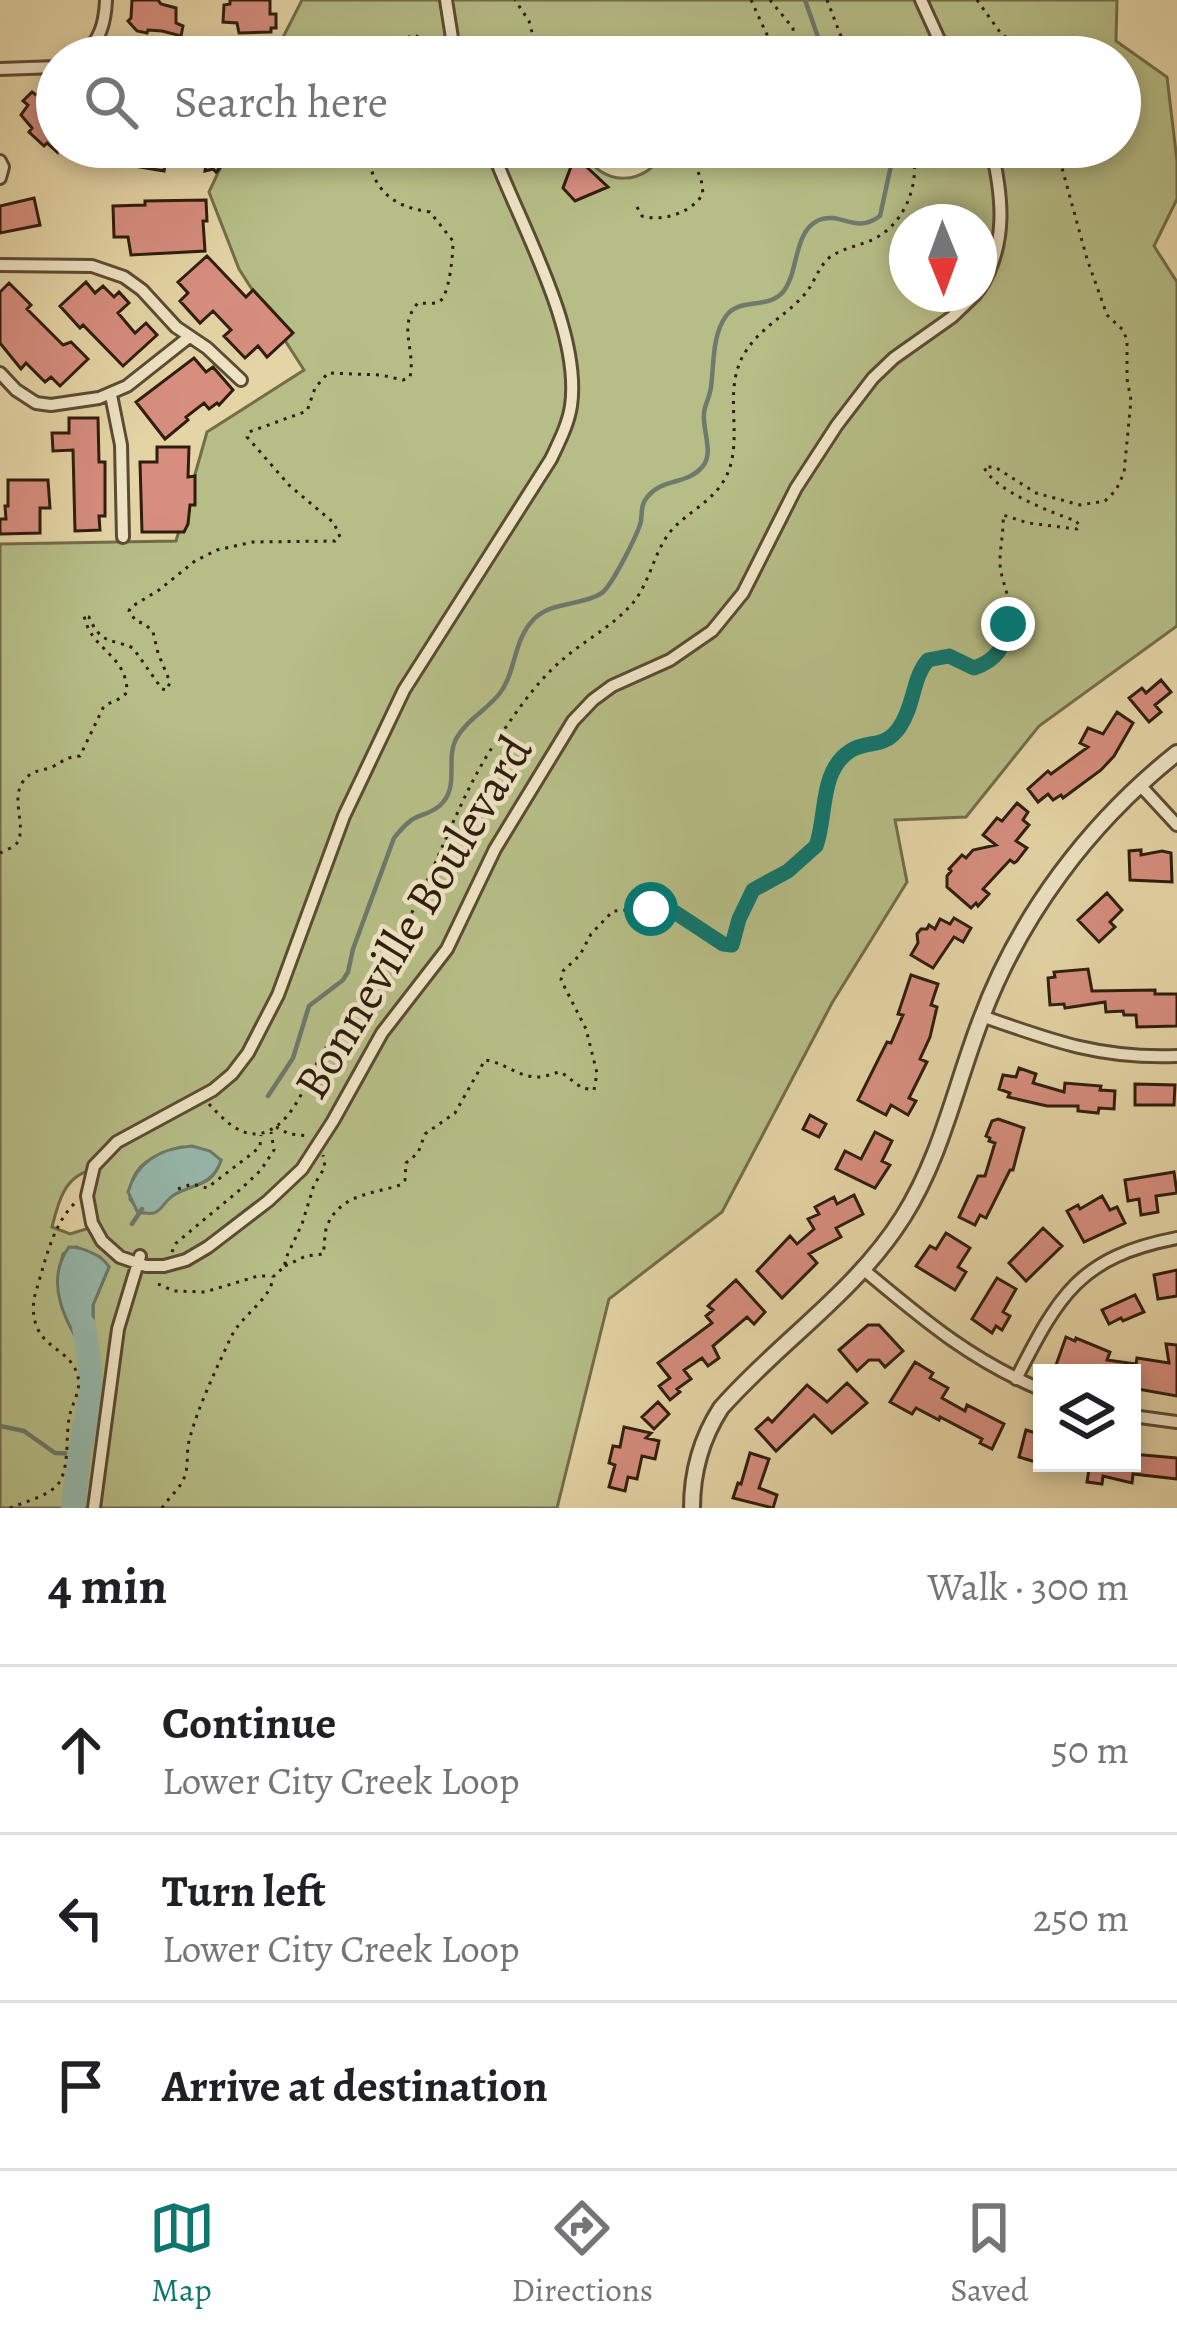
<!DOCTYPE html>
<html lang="en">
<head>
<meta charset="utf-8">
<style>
	body { margin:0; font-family:Alegreya,serif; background:#f6f6f6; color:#202124 }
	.controls { position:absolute; right:36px; bottom:36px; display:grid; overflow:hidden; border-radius:0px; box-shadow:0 6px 18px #0003 }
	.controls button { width:108px; height:108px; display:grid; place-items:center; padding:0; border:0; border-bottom:3px solid #e0e0e0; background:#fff; color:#202124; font:60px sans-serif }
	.compass { position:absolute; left:889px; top:204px; width:108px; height:108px; border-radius:50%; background:#fff; box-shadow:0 6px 18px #0003; rotate:179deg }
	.stop { position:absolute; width:36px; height:36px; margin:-27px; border:9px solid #0f766e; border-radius:50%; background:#fff }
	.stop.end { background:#0f766e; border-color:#fff; box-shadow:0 3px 12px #0008 }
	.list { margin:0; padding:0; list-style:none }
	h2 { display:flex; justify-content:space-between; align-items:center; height:156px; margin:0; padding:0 48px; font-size:51px }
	h2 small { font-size:39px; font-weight:400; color:#757577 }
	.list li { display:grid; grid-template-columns:78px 1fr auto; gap:36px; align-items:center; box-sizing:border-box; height:168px; padding:0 48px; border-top:3px solid #e0e0e0 }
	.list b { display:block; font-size:45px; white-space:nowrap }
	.list p { margin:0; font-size:39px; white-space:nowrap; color:#757577 }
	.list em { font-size:39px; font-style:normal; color:#757577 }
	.icon { flex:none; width:66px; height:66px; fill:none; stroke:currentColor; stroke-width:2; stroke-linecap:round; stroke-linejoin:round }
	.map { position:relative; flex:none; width:1177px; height:1508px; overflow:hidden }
	.search { position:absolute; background:#fff; box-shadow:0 6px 18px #0003; left:36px; right:36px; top:36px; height:132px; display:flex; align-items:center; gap:30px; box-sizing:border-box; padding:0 42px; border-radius:66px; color:#757577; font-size:45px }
	.sheet { height:660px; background:#fff }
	nav { display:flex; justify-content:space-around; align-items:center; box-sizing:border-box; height:168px; border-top:3px solid #e0e0e0; background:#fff; font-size:33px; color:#757577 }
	nav a { display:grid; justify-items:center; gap:6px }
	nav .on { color:#0f766e }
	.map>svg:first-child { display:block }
	.green { fill:#b6bd86; stroke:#726d4a; stroke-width:3; fill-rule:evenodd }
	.water { fill:#96b8ab; stroke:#6d7a6c; stroke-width:3 }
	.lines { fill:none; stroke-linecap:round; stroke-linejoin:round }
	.stream { stroke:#6d7a6c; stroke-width:4.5 }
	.river { stroke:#96b8ab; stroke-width:24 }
	.building { fill:#d78e7f; stroke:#2f1d0e; stroke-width:3 }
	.service-casing { stroke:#5c4b34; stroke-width:12 }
	.minor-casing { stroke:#5c4b34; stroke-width:16 }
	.tertiary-casing { stroke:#5c4b34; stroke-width:20 }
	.path { stroke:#2f1d0e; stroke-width:3; stroke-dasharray:3 6; stroke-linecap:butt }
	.service { stroke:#eee4c5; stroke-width:6 }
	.minor { stroke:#eee4c5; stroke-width:10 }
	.tertiary { stroke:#eee4c5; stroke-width:14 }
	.route { stroke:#0f766e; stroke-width:15 }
	.labels { text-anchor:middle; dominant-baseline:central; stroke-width:9; stroke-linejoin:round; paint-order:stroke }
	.street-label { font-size:48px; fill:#2f1d0e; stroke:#eee4c5 }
</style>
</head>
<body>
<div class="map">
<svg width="1177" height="1508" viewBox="0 0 1177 1508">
	<rect width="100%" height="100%" fill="#e5d5a6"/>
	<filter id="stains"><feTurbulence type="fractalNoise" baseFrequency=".00167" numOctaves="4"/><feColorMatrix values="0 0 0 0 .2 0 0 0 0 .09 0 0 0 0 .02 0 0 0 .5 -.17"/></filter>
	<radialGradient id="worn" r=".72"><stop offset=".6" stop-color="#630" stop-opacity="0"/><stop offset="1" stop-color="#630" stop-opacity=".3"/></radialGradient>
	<path class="green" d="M302,0H1117L1116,41L1167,77L1177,161V199L1154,246L1177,282V626L1039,726L966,817L895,820L907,882L832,1003L722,1212L609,1299L557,1508H0V544L176,541L207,432L304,370L239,269L209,192L230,147H583C596,189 651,188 665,147H1120V57H554L552,53L536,57H462L455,51L456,57H273ZM907,222H979V294H907ZM182,1147L221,1160C212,1188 195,1182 174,1195C160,1203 161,1213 141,1213L130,1199C131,1192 130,1185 133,1179C139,1161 165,1150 182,1147ZM92,1170L93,1227L70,1234L52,1227C58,1203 64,1176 92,1170ZM76,1247L100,1257L109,1267L93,1305V1342L87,1356C66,1323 52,1294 63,1254Z"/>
	<path class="water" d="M192,1146L210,1151L221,1160C214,1183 197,1184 177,1193C159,1202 164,1220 137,1211L128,1192C137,1162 161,1148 192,1146Z
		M69,1247C82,1247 102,1255 109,1267L93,1305V1342L88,1358C68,1325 42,1284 69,1247Z"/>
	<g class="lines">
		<path class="stream" d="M805,0L825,57
			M268,1096L293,1058L309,1006L343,980L348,972L353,949L394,838C400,831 405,824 413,819C424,813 436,812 444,801C458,783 446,758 456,739C467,719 487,710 500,693C516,672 513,640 534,619C552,601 582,606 602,593C612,585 638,534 641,521C642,511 641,504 648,496C663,478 688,485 703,466C714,453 702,429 704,413C705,404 710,396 711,387C714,365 712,335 726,316C740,297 767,310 783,292C799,273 793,231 819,220C841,211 855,235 880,216L895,147
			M132,1224L142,1209
			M0,1426L24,1431L55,1453L79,1454"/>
		<path class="river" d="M73,1508L79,1454L91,1393L90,1367L84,1326"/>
	</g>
	<path class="building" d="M132,0H158L161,4L176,8V23L183,26L181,36L162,31L148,30L147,33L137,31L128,21L131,18Z
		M230,0H270V14H276V28H271V32L239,33L237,23L223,22L224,5L230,4Z
		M32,92L36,95L39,93L57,110V152L47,143L44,146L29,132L32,128L21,115L28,105L23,101Z
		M71,147H168L164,171L122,164L123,158L74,160L71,156Z
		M201,147H239L216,172L213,169L205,171L206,164L195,153Z
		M575,156L608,187L575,201L563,188Z
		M34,198L40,225L0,233V206Z
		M206,200L207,221H203L205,251L131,255L128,237H114L113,206L145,205V201Z
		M207,256L246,297L253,290L293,333L267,357L258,346L245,358L224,336L231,330L213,311L200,323L180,301L188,293L178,282Z
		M86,282L95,293L103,286L114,297L119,292L129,303L118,313L135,333L146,323L157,335L123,366L83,325L80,328L60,306Z
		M9,283L31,305L27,309L63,345L71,342L88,359L60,386L51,377L45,382L26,363L21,369L0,343V292Z
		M194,358L206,372L213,367L233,390L219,405L217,403L209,409L204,403L186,417L188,420L165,439L136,402Z
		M69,418H98L99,462H105V516H99L100,530L75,531L73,450L53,451L52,433H69Z
		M157,447H189L188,477L195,476V505H190L188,524L184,532H142L140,462H157Z
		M8,480H48L50,508H40V533L0,534V519H6L5,506H8Z
		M1161,680L1171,692L1155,705L1161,712L1149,722L1129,698L1142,688L1146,693Z
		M1117,712L1133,723L1114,756L1101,770L1063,798L1061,795L1053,800L1048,794L1038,802L1028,789L1048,771L1051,774L1088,747L1080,743L1088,728L1103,734Z
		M1017,803L1028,812L1023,820L1029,825L1016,841L1027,848L1017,861L1014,863L1010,860L983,889L989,894L978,906L976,903L971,908L947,887V876L951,871L949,869L962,855L966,858L973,850L996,845L983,835L997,818L1002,821Z
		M1141,850V855L1162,851L1171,853L1172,882L1130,880L1129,851Z
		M1107,893L1122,910L1110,922L1115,927L1099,942L1078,920Z
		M954,918L971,928L963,942L954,937L933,968L911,955L918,943L917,934L921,929H927L929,925L935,929L940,919L950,924Z
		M1088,969L1092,991L1155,990V994H1177V1026L1137,1027L1136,1015H1124L1123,1011L1106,1012L1105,1002L1065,1008L1064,1004L1050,1005L1048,978L1055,977L1054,972Z
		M911,975L938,984L931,1005L937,1007L930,1037L920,1059L927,1062L909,1098L916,1101L908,1115L891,1105L886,1115L858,1100L887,1042L891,1043L903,1015L898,1014Z
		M1019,1068L1036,1074L1033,1083L1064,1092L1065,1083L1101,1086L1100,1090L1115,1091L1114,1109L1099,1108L1098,1113L1078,1111V1106H1047L1008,1097L1010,1093L999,1089L1003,1075L1016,1077Z
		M1135,1084L1175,1085L1174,1105H1135Z
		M810,1115L826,1124L819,1137L803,1129Z
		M998,1119L1024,1128L1013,1170H1010L986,1218L980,1215L975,1225L959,1217L978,1176H985L995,1143L989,1141L990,1138L986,1136L992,1121Z
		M875,1132L892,1141L882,1161L890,1165L875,1188L836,1169L845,1151L861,1159Z
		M1174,1172L1177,1193L1156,1196L1158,1212L1141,1215L1139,1199L1128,1201L1125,1180Z
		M854,1195L863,1214L836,1228L841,1237L809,1254L817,1263L782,1298L757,1271L790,1236L797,1244L814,1229L808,1219L819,1214L815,1207L834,1197L837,1204Z
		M1102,1196L1110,1210L1117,1207L1125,1223L1084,1242L1067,1211L1078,1205L1080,1209Z
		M1043,1228L1062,1246L1026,1281L1009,1263Z
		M946,1233L970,1248L958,1267L966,1272L955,1290L916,1266L930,1246L936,1249Z
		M1177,1270V1296L1158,1299L1154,1275Z
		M997,1278L1016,1289L1003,1312L1010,1316L1002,1330L996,1326L992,1333L972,1319Z
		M736,1280L765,1312L754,1324L747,1317L713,1346L719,1358L708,1366L702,1358L684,1370L691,1379L677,1389L680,1392L670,1400L659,1386L670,1378L658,1363L712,1323L706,1316L713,1310L708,1306Z
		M1135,1295L1144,1312L1123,1321L1121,1318L1109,1324L1102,1310Z
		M868,1325H879L903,1351L885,1367L879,1360H869L857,1371L839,1350Z
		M1066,1337L1075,1341L1076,1338L1110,1352L1107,1360L1136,1364L1137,1358L1169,1363L1166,1344L1177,1345V1396L1132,1388V1373H1080L1056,1365Z
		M915,1362L933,1373L930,1378L948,1388L942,1398L965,1411L967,1405L1004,1424L992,1449L980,1443L982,1439L940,1417L939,1420L916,1408L912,1414L890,1402Z
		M847,1383L867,1403L832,1433L814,1415L776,1451L756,1429L768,1418L772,1422L807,1385L827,1402Z
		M658,1402L669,1414L654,1429L642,1417Z
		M624,1427L651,1433L646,1438L659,1441L655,1459L642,1456L637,1479L628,1477L625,1491L609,1487L615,1465L609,1463L613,1446L620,1447Z
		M1026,1430L1042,1435V1464L1019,1457Z
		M750,1453L769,1459L759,1488L777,1495L773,1508L733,1498L738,1483L741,1484Z
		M1132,1454L1177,1458V1479L1133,1474L1132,1483L1103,1476L1102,1484L1087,1482L1090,1463H1132Z"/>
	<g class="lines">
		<g class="service-casing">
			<path id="service" d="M603,147L642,160L650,154L654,147"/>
		</g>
		<g class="minor-casing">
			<path id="minor" d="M446,0L455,57
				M921,0L947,57
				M81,57C100,41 105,24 106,0
				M0,69L57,67
				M491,147C517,219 582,329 571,406C568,425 559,442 551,459L404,690L344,816L278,995L248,1053L232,1074L213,1090L117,1142L94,1166L87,1196L92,1223L102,1241L120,1257L146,1266H164L186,1260L208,1247L268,1201L302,1169L333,1121L382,1033L447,949L495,849L573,721L593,700L612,686L670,660L712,631L743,593L796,488L837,425L873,378L894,358L952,317L976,294
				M0,161L3,167L0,178
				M0,265L92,266L124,277L142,290L176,327L207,348L241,380
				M979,290C1008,245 1003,197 991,147
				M0,373L16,390L36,403L51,405L99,398L127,386L189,337
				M111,395L121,445L123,537
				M1139,784L1177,825
				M982,1016C1052,1041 1101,1059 1177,1056
				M864,1270C924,1320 969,1359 1042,1390
				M1016,1379C1059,1295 1079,1257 1177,1238
				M1132,1416L1177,1422
				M94,1508L118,1329L140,1256"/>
		</g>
		<g class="tertiary-casing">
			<path id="tertiary" d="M692,1508C692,1471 701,1439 721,1408C779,1342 855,1293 903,1217C941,1157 955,1088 980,1022C1019,916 1089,823 1177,753"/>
		</g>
		<path class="path" d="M751,0L768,37L781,57
			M770,0L793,28V57
			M827,0L849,57
			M977,0L1002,35L1046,57
			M390,57L400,41L413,35L422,38L425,44L424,57
			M501,57L502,52L526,44L533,36L529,21L515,0
			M520,57C547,44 569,52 597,57
			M637,207L642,216C663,222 691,213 703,194L701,178L685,147
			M0,853C4,851 14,847 17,843C28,826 7,795 27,777C35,769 45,771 54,766C65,760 67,757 80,756L103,708C110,700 120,702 127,692C127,654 90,650 84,615L89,617C101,645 111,638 133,648L162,689L167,690L170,682L158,653L153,632L145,624L136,621L129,611L131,607L159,590L195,561L217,550L253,542L335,541L340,537L334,523L290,486L247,437L249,432L307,411L315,388L328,373L381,375L403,380L410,377C416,350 397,326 418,303C422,303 435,304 439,302C450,295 453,253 453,241L430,212C388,206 373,188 365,147
			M209,1104C225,1121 245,1143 270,1130C296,1117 307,1079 321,1056C333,1035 351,1018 364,997C381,972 396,945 409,918C439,862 458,800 493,746C513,717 534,684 561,661C583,641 612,627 632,604C650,583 653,554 670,532C686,513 709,504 723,482C748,442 719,391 746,351C761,327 787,315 805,294C815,282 818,267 830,257C843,248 858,246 872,240C906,224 921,182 912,147
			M276,1127L289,1134L310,1136
			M178,1189L192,1184L207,1188L254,1152L260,1146L261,1135
			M172,1252L175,1244L242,1188L261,1170L274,1150L271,1132
			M285,1266L306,1256L323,1254C325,1246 324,1234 327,1226C340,1194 373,1194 400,1185L405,1180L406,1163L418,1153L425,1134L455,1113L485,1060C504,1062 519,1078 539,1077C546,1077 553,1073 561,1072L582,1088L594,1090L597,1073L586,1029L561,980L563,971L580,955L591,934L613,911L662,908L676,913L723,944L732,945L739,919L753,890L787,871L816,846C825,823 821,785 836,764C851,742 878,751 894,734C900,728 906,719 910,711C917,694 912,669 930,659C948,649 958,663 974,668C1005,657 1013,631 1008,599C1006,587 1000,575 1000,562C1000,546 1004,531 1003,515L1028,523L1077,529L1080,526L1076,521C1051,512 994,491 984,467H995L1036,493L1080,505L1105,501L1116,490L1124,473L1131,400L1127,379V340L1123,330L1107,315L1087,259L1062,168L1066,147
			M158,1284L174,1291L205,1292L258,1276H271
			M10,1508C24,1502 53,1495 60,1481C70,1463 65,1434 70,1414C73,1402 81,1390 78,1377C70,1343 28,1351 34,1298C44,1267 51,1226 75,1203
			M162,1508C168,1498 180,1489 184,1478C189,1467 186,1453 189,1441C198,1406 216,1370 231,1337C242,1314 271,1300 273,1277L285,1266V1260L302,1224L314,1185L325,1167L323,1155"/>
		<use href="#service" class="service"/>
		<use href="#minor" class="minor"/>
		<use href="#tertiary" class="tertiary"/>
	</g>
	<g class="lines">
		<path class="route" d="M651,909L662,908L676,913L723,944L732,945L739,919L753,890L788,871L816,846C827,817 819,771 850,751C868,739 883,750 899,728C915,705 912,678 928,660L949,656L974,668C997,660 1004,648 1008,624"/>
	</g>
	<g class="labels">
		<g class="street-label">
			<text transform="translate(413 917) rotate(-59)">Bonneville Boulevard</text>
		</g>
	</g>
	<rect width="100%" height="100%" filter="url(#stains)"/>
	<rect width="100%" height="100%" fill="url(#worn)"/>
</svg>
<div class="controls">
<button><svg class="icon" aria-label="layers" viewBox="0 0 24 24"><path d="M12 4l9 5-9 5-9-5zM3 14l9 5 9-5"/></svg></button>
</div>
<svg class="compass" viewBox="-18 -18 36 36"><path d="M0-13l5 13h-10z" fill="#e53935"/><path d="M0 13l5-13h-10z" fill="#757577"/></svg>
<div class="stop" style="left:651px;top:909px"></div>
<div class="stop end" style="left:1008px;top:624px"></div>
<div class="search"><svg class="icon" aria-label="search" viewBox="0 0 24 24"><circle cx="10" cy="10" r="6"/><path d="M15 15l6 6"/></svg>Search here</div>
</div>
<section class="sheet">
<h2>4 min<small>Walk · 300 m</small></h2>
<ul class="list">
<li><svg class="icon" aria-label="ahead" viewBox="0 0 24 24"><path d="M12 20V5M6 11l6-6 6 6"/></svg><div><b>Continue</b><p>Lower City Creek Loop</p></div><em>50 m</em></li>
<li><svg class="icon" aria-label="left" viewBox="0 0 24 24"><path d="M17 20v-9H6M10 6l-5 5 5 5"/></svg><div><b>Turn left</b><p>Lower City Creek Loop</p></div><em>250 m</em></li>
<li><svg class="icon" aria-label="arrive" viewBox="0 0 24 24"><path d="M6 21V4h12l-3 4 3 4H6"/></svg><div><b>Arrive at destination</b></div></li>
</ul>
</section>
<nav>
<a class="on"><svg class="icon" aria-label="map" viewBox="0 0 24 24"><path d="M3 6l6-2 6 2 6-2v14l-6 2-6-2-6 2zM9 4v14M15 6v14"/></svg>Map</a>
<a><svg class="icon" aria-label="directions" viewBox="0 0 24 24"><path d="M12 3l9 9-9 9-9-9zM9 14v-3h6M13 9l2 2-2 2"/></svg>Directions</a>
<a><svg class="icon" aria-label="saved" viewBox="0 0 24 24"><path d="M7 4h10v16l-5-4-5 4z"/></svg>Saved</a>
</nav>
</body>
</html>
